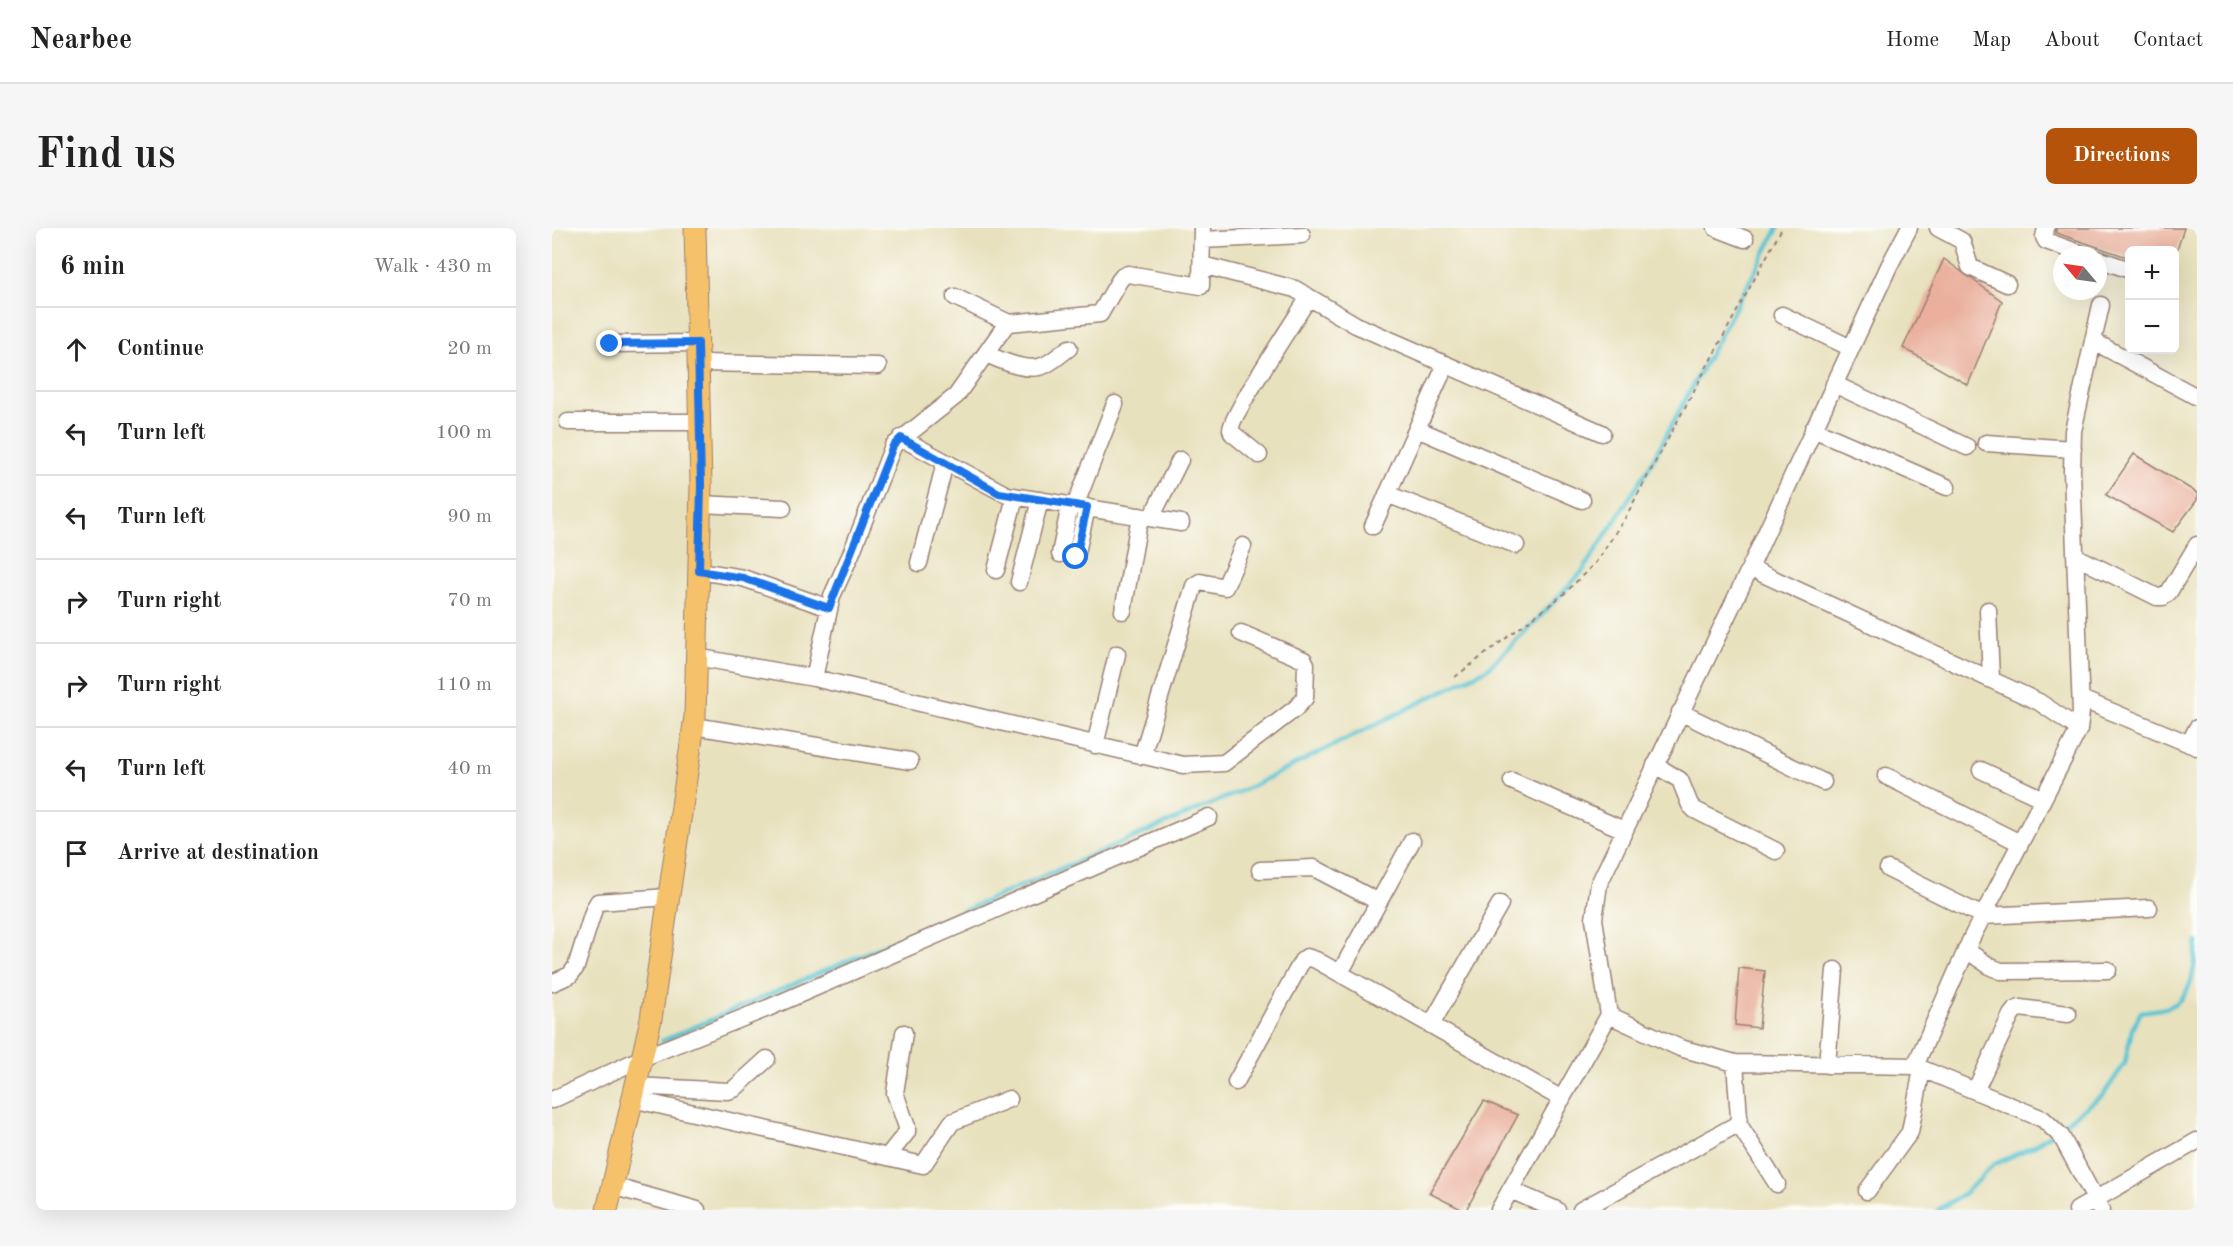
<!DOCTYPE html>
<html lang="en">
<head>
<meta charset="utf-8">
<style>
	body { margin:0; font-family:"Old Standard TT",serif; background:#f6f6f6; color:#222 }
	.controls { position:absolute; right:18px; top:18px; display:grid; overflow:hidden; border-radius:9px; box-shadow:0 6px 24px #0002 }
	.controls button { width:54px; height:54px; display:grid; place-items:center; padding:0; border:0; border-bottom:2px solid #e0e0e0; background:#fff; color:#222; font:30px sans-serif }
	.compass { position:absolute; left:1501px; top:18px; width:54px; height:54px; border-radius:50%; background:#fff; box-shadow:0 6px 24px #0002; rotate:299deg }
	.stop { position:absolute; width:18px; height:18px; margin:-14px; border:4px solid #1a73e8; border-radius:50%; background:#fff }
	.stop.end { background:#1a73e8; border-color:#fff; box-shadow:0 2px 6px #0008 }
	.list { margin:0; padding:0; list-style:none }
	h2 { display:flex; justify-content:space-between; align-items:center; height:78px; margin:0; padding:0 24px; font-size:26px }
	h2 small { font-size:20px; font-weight:400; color:#767676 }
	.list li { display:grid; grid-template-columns:39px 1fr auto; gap:18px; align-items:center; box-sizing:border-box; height:84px; padding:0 24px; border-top:2px solid #e0e0e0 }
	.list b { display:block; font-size:22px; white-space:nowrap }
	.list em { font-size:20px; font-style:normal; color:#767676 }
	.icon { flex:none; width:33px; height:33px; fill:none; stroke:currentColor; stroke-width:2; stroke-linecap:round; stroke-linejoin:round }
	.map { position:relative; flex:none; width:1645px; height:982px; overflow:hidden; border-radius:9px }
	header { display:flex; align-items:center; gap:36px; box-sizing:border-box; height:84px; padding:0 30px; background:#fff; border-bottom:2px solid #e0e0e0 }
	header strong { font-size:28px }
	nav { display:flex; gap:33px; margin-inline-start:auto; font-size:21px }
	.intro { display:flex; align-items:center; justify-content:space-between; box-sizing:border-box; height:144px; padding:0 36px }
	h1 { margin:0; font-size:42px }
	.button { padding:15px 27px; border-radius:9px; background:#b45309; color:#fff; font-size:21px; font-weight:700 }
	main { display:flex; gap:36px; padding:0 36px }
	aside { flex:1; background:#fff; border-radius:9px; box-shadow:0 6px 24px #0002 }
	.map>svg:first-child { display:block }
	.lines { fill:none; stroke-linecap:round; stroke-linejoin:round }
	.stream { stroke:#59c4d3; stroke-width:4.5 }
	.building { fill:#eab09d }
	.minor-casing { stroke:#998074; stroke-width:19 }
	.major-casing { stroke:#998074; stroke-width:23 }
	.path { stroke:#998074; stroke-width:2; stroke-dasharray:4.5 4.5; stroke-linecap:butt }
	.minor { stroke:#fff; stroke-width:16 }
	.major { stroke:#f5c16b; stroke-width:21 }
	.route { stroke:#1a73e8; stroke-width:8 }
</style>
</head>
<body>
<header>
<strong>Nearbee</strong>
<nav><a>Home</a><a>Map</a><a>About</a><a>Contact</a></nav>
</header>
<div class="intro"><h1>Find us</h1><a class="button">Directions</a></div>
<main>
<aside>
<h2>6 min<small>Walk · 430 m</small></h2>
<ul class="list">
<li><svg class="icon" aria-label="ahead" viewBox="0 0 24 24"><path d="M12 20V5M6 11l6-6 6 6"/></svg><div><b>Continue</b></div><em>20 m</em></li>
<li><svg class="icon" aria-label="left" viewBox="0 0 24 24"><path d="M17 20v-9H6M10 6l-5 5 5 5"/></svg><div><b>Turn left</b></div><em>100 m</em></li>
<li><svg class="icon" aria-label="left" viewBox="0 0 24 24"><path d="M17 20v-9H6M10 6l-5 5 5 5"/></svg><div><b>Turn left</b></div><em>90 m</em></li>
<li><svg class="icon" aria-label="right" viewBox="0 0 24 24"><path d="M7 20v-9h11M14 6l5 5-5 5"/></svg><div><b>Turn right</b></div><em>70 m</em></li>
<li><svg class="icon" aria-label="right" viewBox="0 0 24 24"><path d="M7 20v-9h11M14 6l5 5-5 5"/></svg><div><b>Turn right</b></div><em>110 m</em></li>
<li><svg class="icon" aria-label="left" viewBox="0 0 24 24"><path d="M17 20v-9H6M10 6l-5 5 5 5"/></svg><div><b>Turn left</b></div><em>40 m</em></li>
<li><svg class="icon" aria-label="arrive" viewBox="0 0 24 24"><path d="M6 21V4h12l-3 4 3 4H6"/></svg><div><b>Arrive at destination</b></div></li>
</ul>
</aside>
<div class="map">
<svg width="1645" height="982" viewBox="0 0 1645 982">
	<rect width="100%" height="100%" fill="#fdfcf7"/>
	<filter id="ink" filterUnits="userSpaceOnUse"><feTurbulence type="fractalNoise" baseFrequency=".0167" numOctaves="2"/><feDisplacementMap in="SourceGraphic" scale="12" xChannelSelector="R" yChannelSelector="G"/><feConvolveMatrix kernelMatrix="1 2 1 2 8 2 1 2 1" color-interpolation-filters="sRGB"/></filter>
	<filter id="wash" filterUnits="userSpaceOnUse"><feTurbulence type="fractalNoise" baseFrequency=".008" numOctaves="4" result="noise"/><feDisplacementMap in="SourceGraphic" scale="24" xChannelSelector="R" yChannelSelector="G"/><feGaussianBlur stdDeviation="1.35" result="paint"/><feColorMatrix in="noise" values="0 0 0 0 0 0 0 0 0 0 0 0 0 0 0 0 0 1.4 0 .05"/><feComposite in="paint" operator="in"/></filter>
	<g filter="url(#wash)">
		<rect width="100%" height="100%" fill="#e8e1be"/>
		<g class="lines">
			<path class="stream" d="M110,813L696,560L935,441L984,393L1030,344L1096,241L1226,0
				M1506,900L1552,866L1573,835L1580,801L1589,784C1599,782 1615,782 1623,776C1643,762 1642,736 1645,714
				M1386,982L1413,965L1441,937L1480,919L1500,905"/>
		</g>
		<g id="blocks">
			<path class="building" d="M1504,0H1632L1625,22H1578V30L1504,5Z
				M1392,31L1450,73L1416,157L1351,120Z
				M1582,226L1645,265V272L1621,304L1554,267Z
				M1187,740L1213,743L1207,800L1183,797Z
				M932,873L966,887L914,982H911L877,965Z"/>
		</g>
	</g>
	<g filter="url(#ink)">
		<use href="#blocks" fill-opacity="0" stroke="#998074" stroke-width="1.5"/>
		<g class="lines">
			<g class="minor-casing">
				<path id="minor" d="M1164,0L1193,11
					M1386,0L1410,13L1418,39L1455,56
					M1494,0L1492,9L1494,13L1533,27
					M650,12L750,7
					M1546,31L1578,42
					M650,37L743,61L804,97L1050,205
					M403,69L457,95
					M1230,87L1299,120
					M1541,113L1645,169
					M58,116L146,115
					M434,126C450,133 476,145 493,137C501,133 509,126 517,120
					M146,135L326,138
					M1282,156L1415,219
					M16,194H147
					M865,201L1030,272
					M1261,201L1395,259
					M349,210L455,267L629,295
					M1434,215L1521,221
					M707,227L680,205C680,204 679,203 679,201C678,189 746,87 757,69
					M835,266L964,317
					M148,276L231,280
					M523,278L563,176
					M599,290L628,232
					M821,298L894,136
					M508,326L518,277
					M1523,328L1605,369H1611L1617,364L1645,317
					M524,329L535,279
					M367,335L393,235
					M1198,340L1487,474L1527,501
					M444,342L463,269
					M147,343L191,350L277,380
					M467,354L488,272
					M1436,382L1439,451
					M571,383L588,288
					M144,429L262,450L631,537L672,535L744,480L753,470L754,436L752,432L689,405
					M262,450L280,368L299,326L341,218L404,168L453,98L457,95L548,86L567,53L571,48L576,46L649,58L650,0
					M1529,471L1645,519
					M1128,484L1271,554
					M142,498L358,533
					M1637,516L1645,500
					M543,517L565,426
					M590,528L642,358L648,354L673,359L691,318
					M1103,537L1128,552L1138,577L1143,582L1224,623
					M1429,542L1491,571
					M1334,548L1468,615
					M960,553L1072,602
					M1336,641L1431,688L1597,680
					M708,642L762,640L827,674
					M1414,722L1439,739L1449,743L1556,742
					M788,745L860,613
					M0,755L18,747L24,739L42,681L46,674L116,669
					M1057,787L1128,820L1183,835L1363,838L1491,891L1509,908L1549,982
					M879,797L948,676
					M1275,837L1283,742
					M1363,838L1420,709L1527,501L1529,484L1520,243L1521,203L1549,77
					M684,854L750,733L755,729L764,732L1010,871
					M83,858L176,863L182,861L215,831
					M1423,863L1459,787L1463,782L1468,780L1516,786
					M80,871L371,937L400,894L457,871
					M0,872L90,830L216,780L657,589
					M1186,895L1225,956
					M335,929L355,904V899L343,865L352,805
					M60,958L145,982
					M958,962L1005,982
					M1315,963L1358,904L1370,841
					M947,982L1057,787L1042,691L1047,656L1198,340L1337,38L1357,0
					M1029,982L1182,898L1186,895L1187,889L1183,835
					M1525,982L1645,913"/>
			</g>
			<g class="major-casing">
				<path id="major" d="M55,982L99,791L143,489L149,257L143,0"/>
			</g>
			<path class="path" d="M903,449L1012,366L1044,334L1073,290L1230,0"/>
			<use href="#minor" class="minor"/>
			<use href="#major" class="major"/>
		</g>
	</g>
	<g class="lines" filter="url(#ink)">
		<path class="route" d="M58,116L146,115L149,257L147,343L191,350L277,380L341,218L349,210L447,265L535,279L524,329"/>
	</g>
</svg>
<div class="controls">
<button>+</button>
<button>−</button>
</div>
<svg class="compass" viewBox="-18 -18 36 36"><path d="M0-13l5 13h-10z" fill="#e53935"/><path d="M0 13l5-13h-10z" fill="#767676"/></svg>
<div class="stop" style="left:524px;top:329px"></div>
<div class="stop end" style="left:58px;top:116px"></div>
</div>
</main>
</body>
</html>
